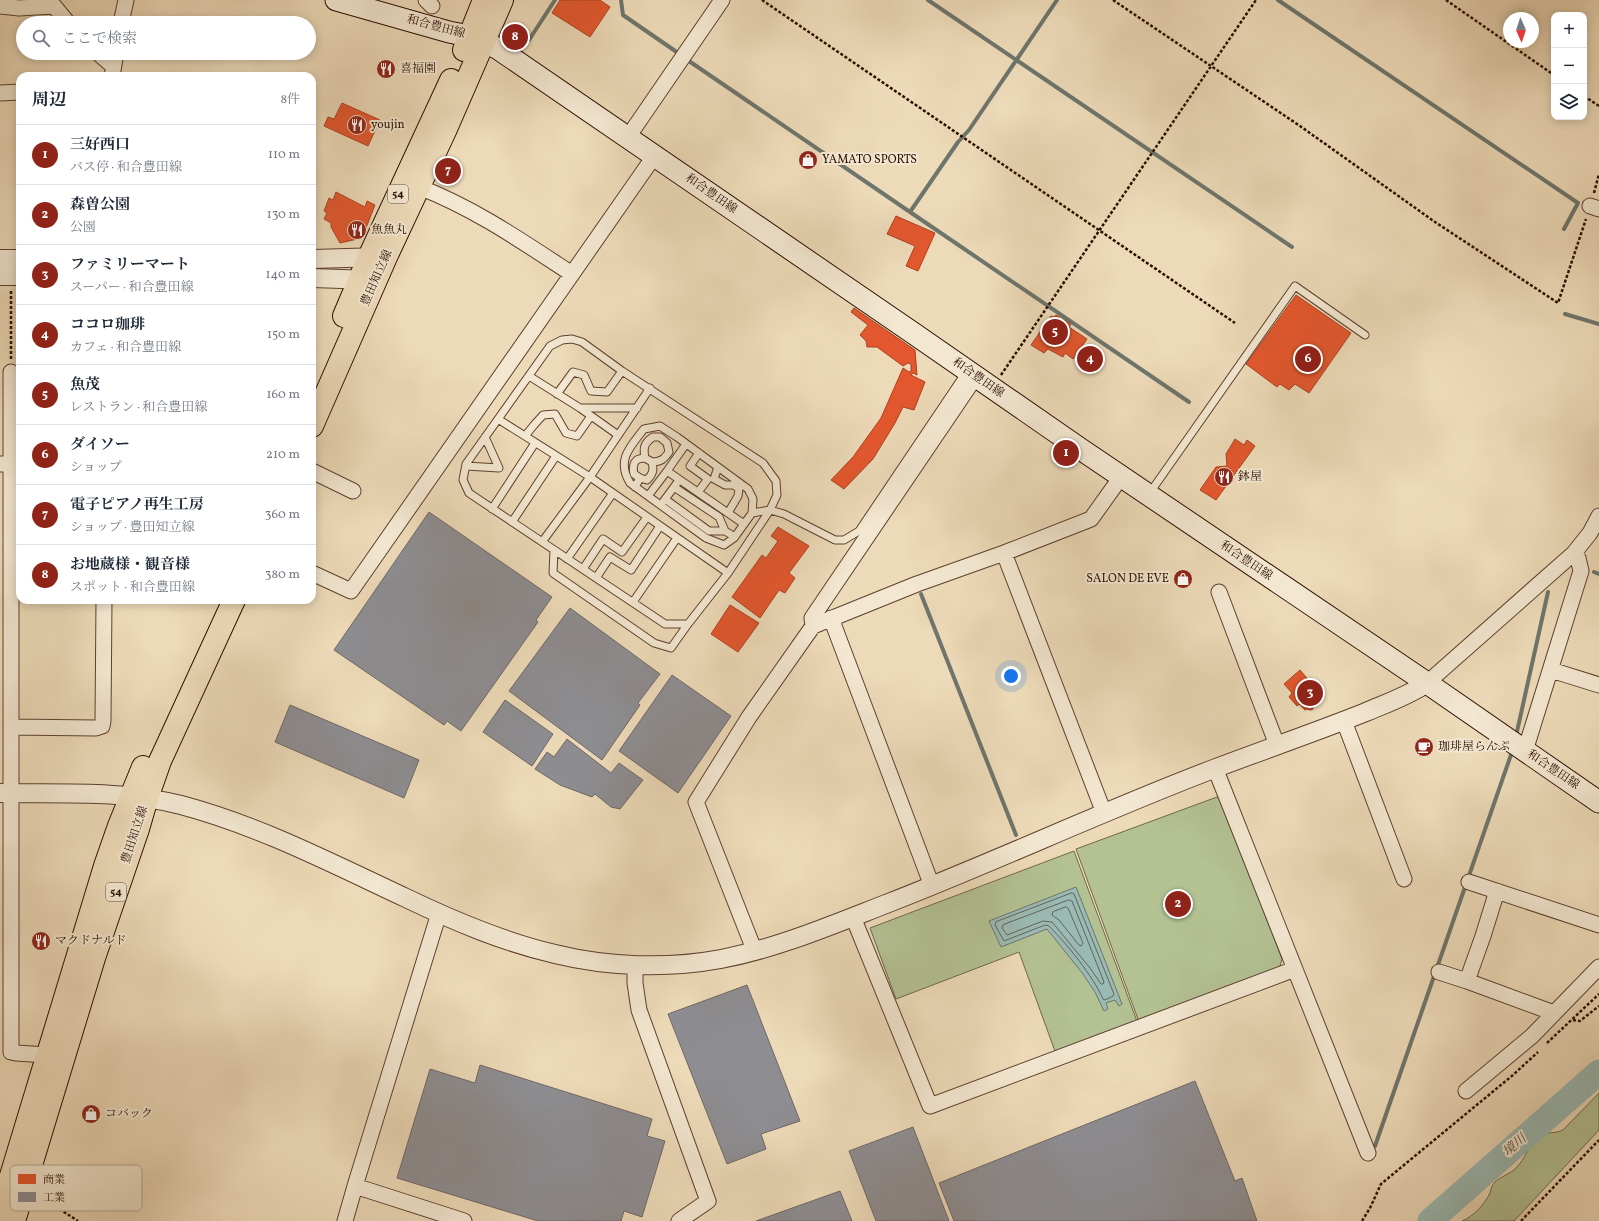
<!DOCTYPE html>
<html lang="ja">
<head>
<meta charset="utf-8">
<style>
	body { margin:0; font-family:Vollkorn,"Noto Serif JP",serif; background:#f6f6f7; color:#1f2937 }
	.controls { position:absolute; right:12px; top:12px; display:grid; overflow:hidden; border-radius:8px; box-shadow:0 2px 10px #0003 }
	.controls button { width:36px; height:36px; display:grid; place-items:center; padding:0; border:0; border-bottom:1px solid #e0e1e3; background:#fff; color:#1f2937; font:20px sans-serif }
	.compass { position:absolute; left:1503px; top:12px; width:36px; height:36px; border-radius:50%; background:#fff; box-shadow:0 2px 10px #0003; rotate:177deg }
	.you { position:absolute; left:1011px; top:676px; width:14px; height:14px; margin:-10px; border:3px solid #fff; border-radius:50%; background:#1a73e8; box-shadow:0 0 0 6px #1a73e833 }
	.badge { display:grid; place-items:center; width:26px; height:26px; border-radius:50%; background:#8f2418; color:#fff; font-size:13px; font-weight:700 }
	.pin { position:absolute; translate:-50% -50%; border:2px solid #fff; box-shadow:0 1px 4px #0006 }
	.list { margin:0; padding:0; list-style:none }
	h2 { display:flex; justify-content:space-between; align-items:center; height:52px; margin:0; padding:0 16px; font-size:17px }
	h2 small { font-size:13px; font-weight:400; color:#747a83 }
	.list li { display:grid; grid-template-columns:26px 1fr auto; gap:12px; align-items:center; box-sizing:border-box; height:60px; padding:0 16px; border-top:1px solid #e0e1e3 }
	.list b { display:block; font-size:15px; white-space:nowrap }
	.list p { margin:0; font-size:13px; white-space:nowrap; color:#747a83 }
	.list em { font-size:13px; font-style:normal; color:#747a83 }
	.icon { flex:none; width:22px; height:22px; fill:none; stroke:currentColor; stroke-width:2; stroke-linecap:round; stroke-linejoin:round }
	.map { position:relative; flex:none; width:1599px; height:1221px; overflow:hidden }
	.search { position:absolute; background:#fff; box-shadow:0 2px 10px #0003; left:16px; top:16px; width:300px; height:44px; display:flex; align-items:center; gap:10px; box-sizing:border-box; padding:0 14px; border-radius:22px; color:#747a83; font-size:15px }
	.panel { position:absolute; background:#fff; box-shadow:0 2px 10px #0003; left:16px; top:72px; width:300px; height:532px; border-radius:12px }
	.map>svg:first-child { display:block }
	.green { fill:#b3c193; stroke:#6f674a }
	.water { fill:#9abab4; stroke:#6e756c }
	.shops { fill:#e4572e; stroke:#ac4120 }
	.industry { fill:#8d8d92; stroke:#706766 }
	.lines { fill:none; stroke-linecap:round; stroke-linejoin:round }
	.shore { stroke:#62645a; stroke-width:1 }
	.stream { stroke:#6e756c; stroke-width:4 }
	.river { stroke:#9abab4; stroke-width:25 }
	.service-casing { stroke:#5c402e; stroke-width:9 }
	.minor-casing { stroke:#5c402e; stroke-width:17 }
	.tertiary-casing { stroke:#5c402e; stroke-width:20 }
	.secondary-casing { stroke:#2b0d00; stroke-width:23 }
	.primary-casing { stroke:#2b0d00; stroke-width:24 }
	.path { stroke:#2b0d00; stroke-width:2.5; stroke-dasharray:3 2; stroke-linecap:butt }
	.service { stroke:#f3e7d1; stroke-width:7 }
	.minor { stroke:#f3e7d1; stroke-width:15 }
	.tertiary { stroke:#f3e7d1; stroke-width:18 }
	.secondary { stroke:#f3e7d1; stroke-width:21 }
	.primary { stroke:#eddab8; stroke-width:22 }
	.labels { text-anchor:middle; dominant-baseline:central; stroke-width:4; stroke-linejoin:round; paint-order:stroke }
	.shield { fill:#f3e7d1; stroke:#674e3f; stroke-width:1 }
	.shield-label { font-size:11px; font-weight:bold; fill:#2b0d00 }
	.street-label { font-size:12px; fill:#2b0d00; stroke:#f3e7d1 }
	.poi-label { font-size:12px; fill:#2b0d00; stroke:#f3e7d1; text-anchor:start }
	.water-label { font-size:13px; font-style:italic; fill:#524a3f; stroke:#f3e7d1 }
	.key { fill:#f3e7d1; stroke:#b7a692; stroke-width:1 }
	.key-label { font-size:11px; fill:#2b0d00 }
</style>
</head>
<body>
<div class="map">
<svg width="1599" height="1221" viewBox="0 0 1599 1221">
	<rect width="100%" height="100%" fill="#eddab8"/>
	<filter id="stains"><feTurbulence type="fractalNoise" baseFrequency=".005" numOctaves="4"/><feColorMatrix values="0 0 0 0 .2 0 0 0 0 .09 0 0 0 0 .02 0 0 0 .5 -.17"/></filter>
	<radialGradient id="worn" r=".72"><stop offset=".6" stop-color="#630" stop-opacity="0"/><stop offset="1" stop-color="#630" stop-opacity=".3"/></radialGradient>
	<path class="green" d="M1217,797L1222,802L1282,959L1280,966L1275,970L1139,1022L1076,849Z
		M1074,851L1138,1024L1056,1054L1019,952L896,999L870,928Z
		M1599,1093V1130L1514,1221H1462C1474,1216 1484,1205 1490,1193C1491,1189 1492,1185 1495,1182C1501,1176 1509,1175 1516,1168C1525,1159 1529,1145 1540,1136C1546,1131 1556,1134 1563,1130Z"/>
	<path class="water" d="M1076,887L1122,1004L1119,1006L1115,1000L1106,1003L1108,1009L1104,1011L1095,992L1083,974L1047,929L1001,947L989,921Z"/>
	<path class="shops" d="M560,0H600L610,7L590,37L552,13Z
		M342,103L380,120L368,146L324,126L328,117L334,119Z
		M336,192L365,207L367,201L375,205L362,238L340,243L331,227V223L324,219L327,213L324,211L329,198L333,200Z
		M896,216L935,233L918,271L906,266L915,246L887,234Z
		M1296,295L1351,333L1309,393L1295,384L1289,390L1280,384L1277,387L1246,364Z
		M854,308L915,350L917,375L913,373L911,375L925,382L914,410L903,407L895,423L873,459L844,489L831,480L853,457L881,418L903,368L909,372L911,371V364L908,363L903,366L877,347H867L866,341L860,335L868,325L851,312Z
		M1056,315L1071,324L1069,327L1087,339L1073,359L1065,353L1063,357L1048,349L1044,353L1031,345L1051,316L1054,317Z
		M1235,439L1244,445L1247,440L1255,446L1216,500L1200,490L1216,467L1227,466L1226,454Z
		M778,527L809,546L789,573L795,578L785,593L779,590L760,618L732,597L762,555L766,558L778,541L771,536Z
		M730,605L759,623L738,652L711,634Z
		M1300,670L1322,696L1312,703L1313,709L1311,710L1307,709L1305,710L1299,704L1297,706L1289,697L1292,693L1284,684Z"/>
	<path class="industry" d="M429,512L552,597L536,620L538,622L461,731L447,721L444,725L334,650Z
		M570,608L660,674L638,703L640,705L602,760L509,691Z
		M672,675L731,716L678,793L619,751Z
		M505,700L553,734L532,766L483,732Z
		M290,705L419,760L404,798L275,742Z
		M567,739L611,773L619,763L643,780L620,809L611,807L595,794L592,797L560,785L535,769L547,752L554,757Z
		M747,985L800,1121L761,1134L766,1149L727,1164L668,1014Z
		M480,1065L652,1119L647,1136L665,1141L642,1217L624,1211L621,1221H538L397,1178L430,1069L475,1083Z
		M1195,1081L1235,1181L1242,1178L1257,1221H954L939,1183Z
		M913,1127L949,1221H876L849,1151Z
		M840,1191L852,1221H756Z"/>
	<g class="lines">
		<path class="shore" d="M1072,893L1074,894L1114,994L1113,996L1105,1000L1103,999C1093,976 1067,944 1049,926L1045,925L1004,941L995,925L996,922Z
			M1069,900L1072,901L1104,982L1103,984H1101L1090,968L1052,922L1043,921L1007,935L1002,928L1003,925Z
			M1066,907L1068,908L1083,943L1081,946L1079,945L1059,920L1052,915L1053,912Z"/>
		<path class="stream" d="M621,0L623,15L681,55
			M928,0L1292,247
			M1278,0L1578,203L1564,229
			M518,46L529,40L555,0
			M686,59L910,212L958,142L969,130L1057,0
			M910,212L1189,402
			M1565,314L1599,324
			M1594,572L1599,574
			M921,594L1016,835
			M1516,736L1548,592
			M1375,1146L1513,749"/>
		<path class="river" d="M1430,1221L1599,1072"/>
		<g class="service-casing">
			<path id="service" d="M572,339L582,342L622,371L763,463L776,481L777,495L770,510L728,573L688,624H665L469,493L463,480L466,464L550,346L562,340Z
				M529,376L580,408L618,435
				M557,394L573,372L584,375L591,391L607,392L622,371
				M580,408H637
				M498,419L590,477L728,573
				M660,426L677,437L748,489L753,499L752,513L734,538L724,545L706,538L630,483C616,460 630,447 644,429Z
				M525,436L534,425L543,415L555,414L566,433L577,436L591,416
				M686,444L667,471L744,524
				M466,466L499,468L485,437
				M718,467L714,479L725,485H734L739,489L738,496L728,513
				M640,478L634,474C632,465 634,458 645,458
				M635,487L640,478L647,480C653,474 654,470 652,462L645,458C643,448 644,443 653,437H660L667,443L669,452C664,459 661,462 652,462
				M674,487L719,517L725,531
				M698,492L708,479L690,466L699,453
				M1149,494L1295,286L1365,335
				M648,496L667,471
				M665,499L709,531H725L735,537
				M663,502L677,483
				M492,509L535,443
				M752,513L770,510L784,514L835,540H844L859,531L966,372
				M512,522L556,456
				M542,542L590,477L650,388
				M554,550L553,573L654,643L671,648L688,624
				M567,559L613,493
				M583,569L603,539L622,552L647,517
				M596,578L610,557L631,570L660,526
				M633,602L677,538"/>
		</g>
		<g class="minor-casing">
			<path id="minor" d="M426,0L432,6
				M0,6L19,8L54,6L68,23
				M121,23L126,0
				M98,53L113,66
				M112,76L116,53
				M0,93L20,92
				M628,137L722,0
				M419,187C474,208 523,242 572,274
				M1590,206L1599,209
				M0,464H11V727
				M11,464V372
				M312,471L353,491
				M1004,553L1104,813
				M312,573L351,591L655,155
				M1219,592L1277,745
				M831,618L932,886
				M813,626L812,618L976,376
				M1551,670L1599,685
				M1427,683L1574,553L1590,533L1599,516
				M1344,721L1404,879
				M1525,751L1581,571L1578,558L1574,553
				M1215,768L1368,1153
				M1469,882L1599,925
				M439,913L355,1186L464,1221
				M853,917L930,1106L1295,969
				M755,952L696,802L749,717L813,626L917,584L1004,553L1091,519L1121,477
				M635,965V983L639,1010L708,1201L679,1221
				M1439,972L1467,981L1554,1013
				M1467,981L1483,936L1497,891
				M47,1055L16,1053L11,1052V727L96,728L102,726L103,721L104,600
				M1466,1091L1532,1036L1599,967
				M345,1221L355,1186"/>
		</g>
		<g class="tertiary-casing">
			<path id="tertiary" d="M0,259H20
				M312,259L381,257
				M0,276H20
				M312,278L372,280
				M0,793C60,794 122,790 181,805C260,826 333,864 406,898C454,921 503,942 555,954C608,967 667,969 721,959C778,948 832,925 886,904C997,861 1105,810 1216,768C1266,749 1316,732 1366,712C1387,703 1408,696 1427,683"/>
		</g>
		<g class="secondary-casing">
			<path id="secondary" d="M336,0L449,32L469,36L497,48L913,333L1079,448L1427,683L1599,802"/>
		</g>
		<g class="primary-casing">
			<path id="primary" d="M464,50L484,0
				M344,316L369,257L451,80
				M312,426L386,257L445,131L502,0
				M0,1212L105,866L119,826L143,767
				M14,1221L94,958L138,829L147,798L160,761L234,600"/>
		</g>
		<path class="path" d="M762,0L1235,323
			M1113,0L1300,126L1435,222L1558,303L1586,219
			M1446,0L1554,75
			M1584,96L1599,106
			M1594,193L1599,174
			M11,291V360
			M1001,375L1256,0
			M1573,1020L1580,1021L1599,1006
			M1547,1043L1599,994
			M38,1198L53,1202L61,1210L78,1221
			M1362,1221L1370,1208L1381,1184L1513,1075L1538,1052
			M1521,1221L1599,1140"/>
		<use href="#service" class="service"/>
		<use href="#minor" class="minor"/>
		<use href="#tertiary" class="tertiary"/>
		<use href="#secondary" class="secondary"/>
		<use href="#primary" class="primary"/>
	</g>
	<defs>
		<g id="restaurant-disc" transform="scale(1)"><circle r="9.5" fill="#8f2418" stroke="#f3e7d1"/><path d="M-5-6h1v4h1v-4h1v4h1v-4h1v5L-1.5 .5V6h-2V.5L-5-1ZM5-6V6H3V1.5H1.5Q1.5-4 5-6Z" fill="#fff"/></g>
		<g id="shop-disc" transform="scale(1)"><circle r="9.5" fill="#8f2418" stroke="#f3e7d1"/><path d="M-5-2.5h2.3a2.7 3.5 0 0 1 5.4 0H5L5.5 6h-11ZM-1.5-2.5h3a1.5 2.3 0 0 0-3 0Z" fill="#fff"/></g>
		<g id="cafe-disc" transform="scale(1)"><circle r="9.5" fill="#8f2418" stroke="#f3e7d1"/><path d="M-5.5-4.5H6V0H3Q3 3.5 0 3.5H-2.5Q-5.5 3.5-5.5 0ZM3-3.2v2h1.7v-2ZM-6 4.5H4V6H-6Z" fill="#fff"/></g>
	</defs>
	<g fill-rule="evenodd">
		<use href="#restaurant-disc" x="386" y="69"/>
		<use href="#restaurant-disc" x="357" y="125"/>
		<use href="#shop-disc" x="808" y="160"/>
		<use href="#restaurant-disc" x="357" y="230"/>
		<use href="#restaurant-disc" x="1224" y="477"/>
		<use href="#shop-disc" x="1183" y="579"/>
		<use href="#cafe-disc" x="1424" y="747"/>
		<use href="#restaurant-disc" x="41" y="941"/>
		<use href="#shop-disc" x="91" y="1114"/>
	</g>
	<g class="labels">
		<g class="shield">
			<rect x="388" y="185" width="20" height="18" rx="3"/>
			<rect x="106" y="883" width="20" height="18" rx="3"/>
		</g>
		<g class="shield-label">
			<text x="398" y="194">54</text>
			<text x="116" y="892">54</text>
		</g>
		<g class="street-label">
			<text transform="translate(436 27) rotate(15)">和合豊田線</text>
			<text transform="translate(711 194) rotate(35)">和合豊田線</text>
			<text transform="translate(377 278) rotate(-66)">豊田知立線</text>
			<text transform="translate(978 378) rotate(35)">和合豊田線</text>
			<text transform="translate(1246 561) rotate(34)">和合豊田線</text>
			<text transform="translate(1553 770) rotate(34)">和合豊田線</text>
			<text transform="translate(135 835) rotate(-72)">豊田知立線</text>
		</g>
		<g class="poi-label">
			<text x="400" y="69">喜福園</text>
			<text x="371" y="125">youjin</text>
			<text x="822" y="160">YAMATO SPORTS</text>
			<text x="371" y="230">魚魚丸</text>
			<text x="1238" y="477">鉢屋</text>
			<text x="1169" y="579" text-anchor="end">SALON DE EVE</text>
			<text x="1438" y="747">珈琲屋らんぷ</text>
			<text x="55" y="941">マクドナルド</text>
			<text x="105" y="1114">コバック</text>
		</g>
		<g class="water-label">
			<text transform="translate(1515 1146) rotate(-41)">境川</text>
		</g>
	</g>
	<rect x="10" y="1165" width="132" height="46" rx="6" class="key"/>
	<rect x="18" y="1174" width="18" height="10" fill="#e4572e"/>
	<rect x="18" y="1192" width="18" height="10" fill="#8d8d92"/>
	<g class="key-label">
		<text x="43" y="1183">商業</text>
		<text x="43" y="1201">工業</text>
	</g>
	<rect width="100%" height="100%" filter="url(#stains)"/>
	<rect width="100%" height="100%" fill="url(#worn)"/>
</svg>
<div class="controls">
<button>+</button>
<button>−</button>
<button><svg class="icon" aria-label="layers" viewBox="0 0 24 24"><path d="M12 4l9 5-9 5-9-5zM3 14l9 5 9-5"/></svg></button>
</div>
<svg class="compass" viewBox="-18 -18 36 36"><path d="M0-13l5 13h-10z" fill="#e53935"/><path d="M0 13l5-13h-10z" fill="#747a83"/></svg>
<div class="you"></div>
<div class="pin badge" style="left:1066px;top:453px">1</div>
<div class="pin badge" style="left:1178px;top:904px">2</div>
<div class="pin badge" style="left:1310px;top:693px">3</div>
<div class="pin badge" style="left:1090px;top:359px">4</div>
<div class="pin badge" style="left:1055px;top:332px">5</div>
<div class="pin badge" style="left:1308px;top:359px">6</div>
<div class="pin badge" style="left:448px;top:171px">7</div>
<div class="pin badge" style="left:515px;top:37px">8</div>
<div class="search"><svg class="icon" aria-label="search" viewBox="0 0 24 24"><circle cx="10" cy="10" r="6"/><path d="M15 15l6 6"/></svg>ここで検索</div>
<section class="panel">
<h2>周辺<small>8件</small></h2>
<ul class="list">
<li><span class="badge">1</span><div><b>三好西口</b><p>バス停 · 和合豊田線</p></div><em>110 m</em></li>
<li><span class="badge">2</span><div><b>森曽公園</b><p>公園</p></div><em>130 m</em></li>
<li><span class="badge">3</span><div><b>ファミリーマート</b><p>スーパー · 和合豊田線</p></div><em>140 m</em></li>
<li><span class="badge">4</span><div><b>ココロ珈琲</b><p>カフェ · 和合豊田線</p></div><em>150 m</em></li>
<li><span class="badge">5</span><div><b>魚茂</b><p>レストラン · 和合豊田線</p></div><em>160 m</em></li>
<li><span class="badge">6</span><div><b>ダイソー</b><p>ショップ</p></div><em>210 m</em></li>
<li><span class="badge">7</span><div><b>電子ピアノ再生工房</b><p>ショップ · 豊田知立線</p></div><em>360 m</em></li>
<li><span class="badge">8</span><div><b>お地蔵様・観音様</b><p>スポット · 和合豊田線</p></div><em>380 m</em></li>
</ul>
</section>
</div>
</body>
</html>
